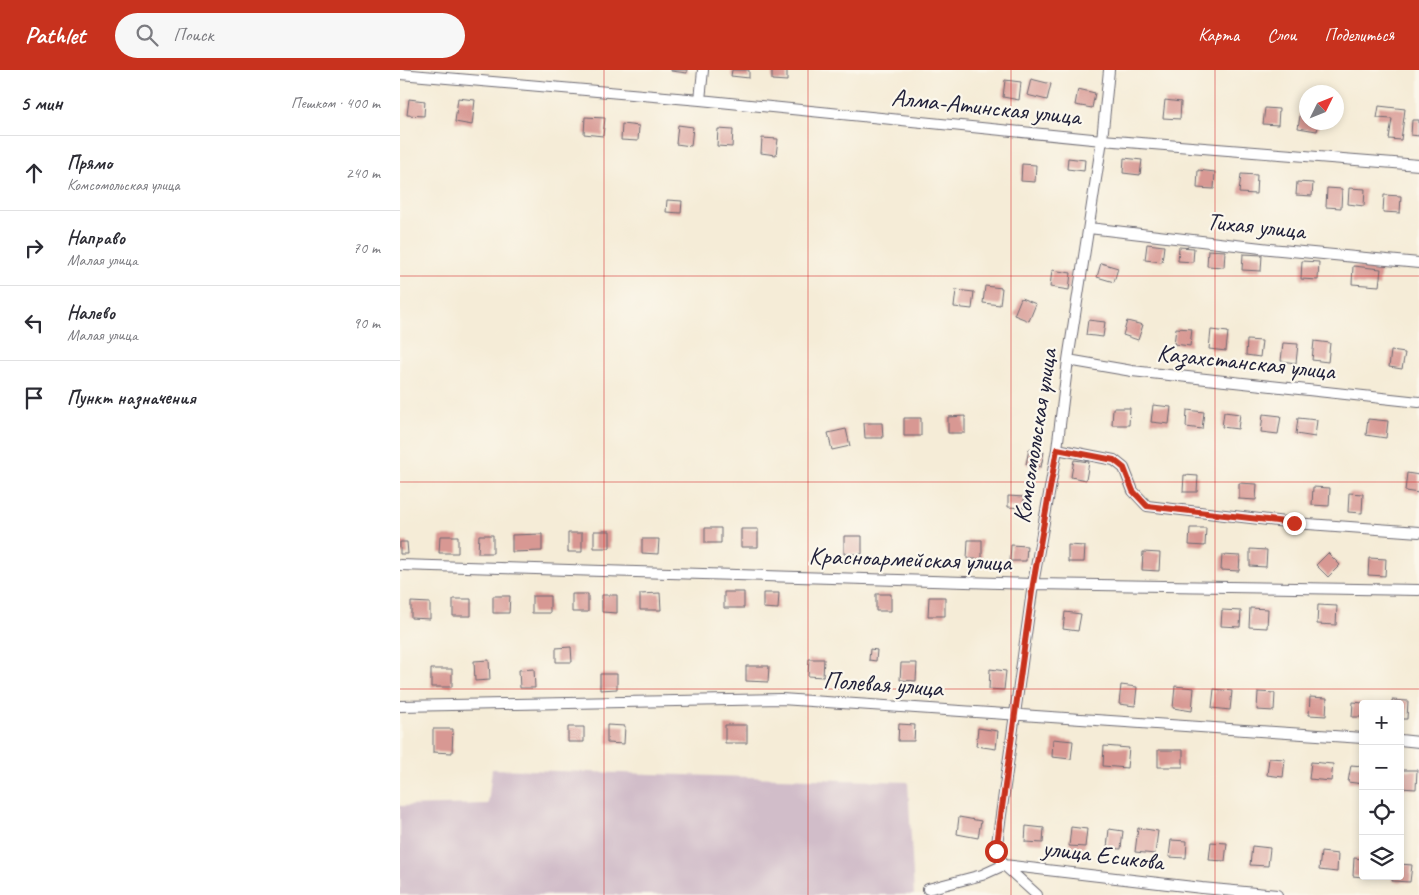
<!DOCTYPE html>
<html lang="ru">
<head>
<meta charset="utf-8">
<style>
	body { margin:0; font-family:Caveat,sans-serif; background:#f7f7f7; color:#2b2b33 }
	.controls { position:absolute; right:15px; bottom:15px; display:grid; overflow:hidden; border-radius:5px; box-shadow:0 2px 8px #0003 }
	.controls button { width:45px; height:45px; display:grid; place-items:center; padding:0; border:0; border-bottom:1px solid #e1e1e2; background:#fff; color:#2b2b33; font:25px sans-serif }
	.compass { position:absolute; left:899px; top:15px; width:45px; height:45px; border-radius:50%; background:#fff; box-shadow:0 2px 8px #0003; rotate:47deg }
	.stop { position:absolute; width:15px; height:15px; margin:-11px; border:4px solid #c8321e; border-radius:50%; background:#fff }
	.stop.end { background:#c8321e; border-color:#fff; box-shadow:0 1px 5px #0008 }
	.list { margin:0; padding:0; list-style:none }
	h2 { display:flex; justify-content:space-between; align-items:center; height:65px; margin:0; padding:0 20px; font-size:21px }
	h2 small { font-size:16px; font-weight:400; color:#7c7c81 }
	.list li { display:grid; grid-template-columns:32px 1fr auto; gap:15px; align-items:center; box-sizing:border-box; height:75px; padding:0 20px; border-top:1px solid #e1e1e2 }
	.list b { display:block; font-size:19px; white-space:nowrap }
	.list p { margin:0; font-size:16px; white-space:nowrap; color:#7c7c81 }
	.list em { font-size:16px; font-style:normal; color:#7c7c81 }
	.icon { flex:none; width:28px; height:28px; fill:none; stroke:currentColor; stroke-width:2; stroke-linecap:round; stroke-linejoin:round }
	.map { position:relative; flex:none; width:1019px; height:825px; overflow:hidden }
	header { display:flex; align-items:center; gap:30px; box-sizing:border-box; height:70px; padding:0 25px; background:#c8321e; color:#fff }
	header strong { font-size:24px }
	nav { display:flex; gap:28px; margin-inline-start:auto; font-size:18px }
	.search { width:350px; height:45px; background:#f7f7f7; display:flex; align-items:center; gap:12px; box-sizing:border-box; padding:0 18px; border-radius:28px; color:#7c7c81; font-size:19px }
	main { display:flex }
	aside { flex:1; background:#fff }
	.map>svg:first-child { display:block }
	.industrial { fill:#d1bdc9 }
	.building { fill:#d89893 }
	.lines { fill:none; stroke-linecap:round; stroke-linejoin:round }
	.minor-casing { stroke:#6c6972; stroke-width:12 }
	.minor { stroke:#fff; stroke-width:10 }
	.route { stroke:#c8321e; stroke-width:6 }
	.grid { fill:none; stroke:#d62828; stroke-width:1; stroke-opacity:0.55 }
	.labels { text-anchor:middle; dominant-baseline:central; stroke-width:4.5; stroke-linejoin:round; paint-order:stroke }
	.street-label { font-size:25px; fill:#22223b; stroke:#fbf7ec }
</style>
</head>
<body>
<header>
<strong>Pathlet</strong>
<div class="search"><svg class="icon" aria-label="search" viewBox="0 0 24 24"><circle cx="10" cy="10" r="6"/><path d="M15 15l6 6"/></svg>Поиск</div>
<nav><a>Карта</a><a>Слои</a><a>Поделиться</a></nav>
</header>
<main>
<aside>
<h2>5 мин<small>Пешком · 400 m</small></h2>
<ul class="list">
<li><svg class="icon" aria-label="ahead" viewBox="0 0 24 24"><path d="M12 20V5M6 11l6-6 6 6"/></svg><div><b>Прямо</b><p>Комсомольская улица</p></div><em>240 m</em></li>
<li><svg class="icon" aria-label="right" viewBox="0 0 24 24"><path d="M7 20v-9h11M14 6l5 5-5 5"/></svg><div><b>Направо</b><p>Малая улица</p></div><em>70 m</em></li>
<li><svg class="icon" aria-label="left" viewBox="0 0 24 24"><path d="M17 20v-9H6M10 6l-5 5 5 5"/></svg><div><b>Налево</b><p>Малая улица</p></div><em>90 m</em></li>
<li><svg class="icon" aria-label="arrive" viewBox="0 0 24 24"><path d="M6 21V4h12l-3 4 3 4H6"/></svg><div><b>Пункт назначения</b></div></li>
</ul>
</aside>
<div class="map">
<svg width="1019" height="825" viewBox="0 0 1019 825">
	<rect width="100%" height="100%" fill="#fbf7ec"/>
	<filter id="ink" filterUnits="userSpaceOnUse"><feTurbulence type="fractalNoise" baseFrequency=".02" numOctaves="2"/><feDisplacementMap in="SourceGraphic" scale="10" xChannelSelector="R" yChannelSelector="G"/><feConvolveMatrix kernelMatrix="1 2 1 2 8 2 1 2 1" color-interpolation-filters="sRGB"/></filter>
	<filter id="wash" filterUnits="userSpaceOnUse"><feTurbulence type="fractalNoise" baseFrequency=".0096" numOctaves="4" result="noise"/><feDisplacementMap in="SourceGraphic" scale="20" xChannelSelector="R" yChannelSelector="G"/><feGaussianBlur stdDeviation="1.12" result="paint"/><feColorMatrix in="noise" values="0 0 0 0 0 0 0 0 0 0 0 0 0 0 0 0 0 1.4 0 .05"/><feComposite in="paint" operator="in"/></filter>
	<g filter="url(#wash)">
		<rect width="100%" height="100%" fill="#f5ecd7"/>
		<path class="industrial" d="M92,699L508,712L514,825H0V736L88,734Z"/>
		<g id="blocks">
			<path class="building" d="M271,0H287V3L271,1Z
				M332,0H349V8L331,6Z
				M372,0H387V11L372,10Z
				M631,9L651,14L647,30L627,25Z
				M605,10L621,12L619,30L603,27Z
				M678,19L695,23L692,38L675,35Z
				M58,28L75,30L72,55L55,52Z
				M9,29L25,31L24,46L7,45Z
				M765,30L781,32L780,49L763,48Z
				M979,36L1005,39L1001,70L989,69L992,49L977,48Z
				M865,38L879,39L878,55L863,54Z
				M901,40L906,41V52H919L917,61L898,58Z
				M185,47L205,48L203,66L184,64Z
				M1012,50H1019V66L1011,65Z
				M222,54L239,56L238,71L221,70Z
				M278,55L293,57L291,76L276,74Z
				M318,59L333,60L332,77L317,76Z
				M362,68L378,69L376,85L361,83Z
				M668,88L685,90L684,101L667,99Z
				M724,88L742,90L740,105L723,103Z
				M622,94L636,95L635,112L621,111Z
				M798,100L815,102L814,119L797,118Z
				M841,104L857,105L856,124L839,123Z
				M897,112L913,113L912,126L896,125Z
				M927,118L942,119L941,138L926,137Z
				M949,118L965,119L964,136L948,134Z
				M984,125L1001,126L1000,143L983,142Z
				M267,130L282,131L281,143L266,142Z
				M747,174L764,176L762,192L745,190Z
				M779,177L794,178L793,192L778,191Z
				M808,180L825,181L824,197L807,196Z
				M843,184L862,185L861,201L842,200Z
				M902,191L919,192L918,210L901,209Z
				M701,193L718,198L714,212L697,207Z
				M953,196L981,199L979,216L952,214Z
				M652,200L671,203L669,220L650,217Z
				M585,216L602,218L600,235L583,233Z
				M556,220L574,222L572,239L554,237Z
				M621,228L636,234L629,251L614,245Z
				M688,250L705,252L703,267L686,265Z
				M727,251L743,255L738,270L723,265Z
				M776,258L792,259L790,276L774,274Z
				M811,260L828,262L826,281L809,279Z
				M847,270L862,271L860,287L846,285Z
				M914,271L930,273L928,292L912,290Z
				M883,273L898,274L896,293L881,291Z
				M991,281L1005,283L1002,299L989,297Z
				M753,335L771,337L769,354L751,352Z
				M713,338H730L729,355H712Z
				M787,340L804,342L802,359L786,357Z
				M824,342L840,344L838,359L822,357Z
				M863,344L881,346L878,364L861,362Z
				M565,346V363H548V347Z
				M504,348H521V366H504Z
				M898,348L917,350L915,367L896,364Z
				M968,349L988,351L986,368L966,365Z
				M464,353H482L483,368H465Z
				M446,359L450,376L432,380L428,363Z
				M629,379L644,382L641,397L626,394Z
				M674,390L689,392L686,410L671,407Z
				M1007,403L1019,405V423L1005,421Z
				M784,405L798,406L797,422H783Z
				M839,413L857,414L856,430L839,429Z
				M913,417L930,418L929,436L912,435Z
				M949,423L963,424L962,443L948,442Z
				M608,426L624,427V438L608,437Z
				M305,458H321V473H305Z
				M790,458H806L805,476L789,475Z
				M341,459H358V477H341Z
				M194,461H210V478H194Z
				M168,463H182V482H168Z
				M142,464V481L112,482V465Z
				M79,465H93V483H78Z
				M40,466H58V483H39Z
				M444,466H462V484H444Z
				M242,469H259L258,484L242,483Z
				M568,470H582V489H567Z
				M0,472H7L8,484H0Z
				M611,475L627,476L626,491H610Z
				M668,475L685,476L684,492H668Z
				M850,479L867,480L866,497L850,496Z
				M743,482L760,483L759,501L742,500Z
				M928,483L940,495L928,507L916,495Z
				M822,485L840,486L839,501L821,500Z
				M969,488L986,489L985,506L968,505Z
				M324,522H344V538H324Z
				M260,523L261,540H240V524Z
				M363,523H379L378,539L363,538Z
				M172,524H188V542H172Z
				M476,524H491V541H476Z
				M202,525H217V543L202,542Z
				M93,526H110L109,543H93Z
				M132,526H150V543H132Z
				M529,527H545V546H528Z
				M53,529H71V546H53Z
				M11,532L30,533V549L11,548Z
				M918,535L937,536L936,555L917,554Z
				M850,538L868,539L867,558L849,557Z
				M822,540L841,541L840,557L821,556Z
				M665,542L681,544L678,561L663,559Z
				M171,577L172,592H156V578Z
				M470,579L477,580L476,591L469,590Z
				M409,589H424L423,607L408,606Z
				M89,590L90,610L75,611L74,591Z
				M501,593H517L516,611L500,610Z
				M346,596H369L368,612L346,611Z
				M31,599H52V617H31Z
				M134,599L135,618H120L119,600Z
				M590,599L606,601L604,620L589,619Z
				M200,604H217V619L200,620Z
				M721,615L737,617L735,636L719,634Z
				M775,616L794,618L792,641L773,638Z
				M814,619L832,621L830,640L812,638Z
				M858,622L875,623L874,641L857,640Z
				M910,627L927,628L926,646L909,645Z
				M992,630L1008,631L1007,649H1000V634H992Z
				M953,632L963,633V647H952Z
				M499,654L515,655L514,671H498Z
				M207,655L225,656L224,674L207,673Z
				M325,655H347V673H325Z
				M168,657H184V672H168Z
				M578,658L598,661L596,679L576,676Z
				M33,659H53L52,683L33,682Z
				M653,669L673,671L671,689L652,687Z
				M704,676L729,678L727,698L703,696Z
				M758,680H783V697H758Z
				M869,688L885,689L883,707L867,705Z
				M911,692L933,694L931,711L909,709Z
				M951,695L963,696V714L948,712Z
				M1000,700H1017L1016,719L1000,718Z
				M559,747L581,751L578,768L557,764Z
				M626,756L644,758L643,773L625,772Z
				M671,757L687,759L685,777L669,776Z
				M738,758L758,761L755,784L735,782Z
				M709,759L723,761L721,779L707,778Z
				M771,770L787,771L786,788L769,787Z
				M811,772L827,773L825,791L809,790Z
				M852,776L870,778L868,796L850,795Z
				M921,782L938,784L937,802L919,800Z
				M954,788L963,789V807L953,806Z
				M1000,794L1012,795L1010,812L992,811L993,806H1000Z"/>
		</g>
	</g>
	<g filter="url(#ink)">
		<use href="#blocks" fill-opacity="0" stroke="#6c6972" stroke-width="1"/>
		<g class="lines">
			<g class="minor-casing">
				<path id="minor" d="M0,4L300,30L702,70L1019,95
					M300,30L303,0
					M689,158L870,179L1019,193
					M668,290L732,301L1019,332
					M657,379L714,390L724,398L733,421L747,436L894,453L1019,462
					M0,495L633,514L1019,520
					M0,636L381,629L963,668
					M1000,670L1019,672
					M528,819L582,805L604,795L802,818L877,825
					M637,825L604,795L596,781L633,514L657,379L668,290L702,70L709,0"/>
			</g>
			<use href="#minor" class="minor"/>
		</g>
	</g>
	<g class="lines" filter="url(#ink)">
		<path class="route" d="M596,781L633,514L657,379L714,390L724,398L733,421L747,436L894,453"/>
	</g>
	<path class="grid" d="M204,0V825M408,0V825M611,0V825M815,0V825M0,206H1019M0,412H1019M0,619H1019"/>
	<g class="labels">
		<g class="street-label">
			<text transform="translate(586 37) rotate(6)">Алма-Атинская улица</text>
			<text transform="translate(856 156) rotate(6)">Тихая улица</text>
			<text transform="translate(846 292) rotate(6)">Казахстанская улица</text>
			<text transform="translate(635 366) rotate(-81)">Комсомольская улица</text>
			<text transform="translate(510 489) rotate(2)">Красноармейская улица</text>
			<text transform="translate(483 614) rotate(4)">Полевая улица</text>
			<text transform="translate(703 785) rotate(7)">улица Есикова</text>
		</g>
	</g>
</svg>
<div class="controls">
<button>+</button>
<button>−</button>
<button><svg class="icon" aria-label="locate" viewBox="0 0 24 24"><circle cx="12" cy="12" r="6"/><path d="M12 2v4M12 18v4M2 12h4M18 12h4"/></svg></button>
<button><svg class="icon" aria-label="layers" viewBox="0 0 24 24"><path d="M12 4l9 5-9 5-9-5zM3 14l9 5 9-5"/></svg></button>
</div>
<svg class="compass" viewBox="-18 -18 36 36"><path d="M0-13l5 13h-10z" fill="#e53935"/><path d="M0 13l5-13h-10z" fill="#7c7c81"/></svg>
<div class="stop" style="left:596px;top:781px"></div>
<div class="stop end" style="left:894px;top:453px"></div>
</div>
</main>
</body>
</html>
